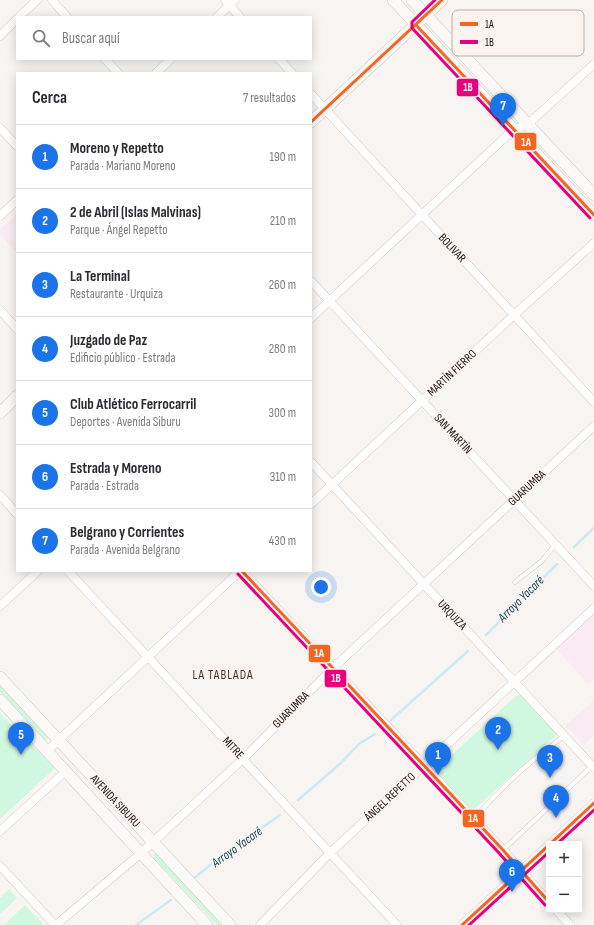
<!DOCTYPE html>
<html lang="es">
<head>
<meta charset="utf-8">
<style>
	body { margin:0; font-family:"Sofia Sans Condensed",sans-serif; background:#f7f7f7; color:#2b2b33 }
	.controls { position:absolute; right:12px; bottom:12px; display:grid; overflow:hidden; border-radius:0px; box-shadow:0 2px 10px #0003 }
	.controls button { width:36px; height:36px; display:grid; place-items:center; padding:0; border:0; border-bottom:1px solid #e1e1e2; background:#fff; color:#2b2b33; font:20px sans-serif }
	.you { position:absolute; left:321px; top:587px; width:14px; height:14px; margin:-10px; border:3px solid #fff; border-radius:50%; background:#1a73e8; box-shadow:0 0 0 6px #1a73e833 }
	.badge { display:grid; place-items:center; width:26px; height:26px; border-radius:50%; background:#1a73e8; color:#fff; font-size:13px; font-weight:700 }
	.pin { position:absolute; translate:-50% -33px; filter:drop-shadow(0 1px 2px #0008) }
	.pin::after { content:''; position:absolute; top:21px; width:14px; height:12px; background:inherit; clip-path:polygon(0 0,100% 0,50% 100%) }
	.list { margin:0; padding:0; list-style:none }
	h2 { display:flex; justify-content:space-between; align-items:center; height:52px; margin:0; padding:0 16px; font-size:17px }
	h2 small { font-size:13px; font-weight:400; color:#7c7c81 }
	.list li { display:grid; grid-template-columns:26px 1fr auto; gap:12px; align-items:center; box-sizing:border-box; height:64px; padding:0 16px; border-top:1px solid #e1e1e2 }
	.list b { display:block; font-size:15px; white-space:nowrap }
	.list p { margin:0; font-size:13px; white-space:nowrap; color:#7c7c81 }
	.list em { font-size:13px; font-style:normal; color:#7c7c81 }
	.icon { flex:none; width:22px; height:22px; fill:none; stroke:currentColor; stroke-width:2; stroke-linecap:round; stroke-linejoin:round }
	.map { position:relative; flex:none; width:594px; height:925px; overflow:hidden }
	.search { position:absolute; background:#fff; box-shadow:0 2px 10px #0003; left:16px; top:16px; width:296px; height:44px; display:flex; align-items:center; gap:10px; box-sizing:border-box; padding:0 14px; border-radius:0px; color:#7c7c81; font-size:15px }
	.panel { position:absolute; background:#fff; box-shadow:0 2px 10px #0003; left:16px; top:72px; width:296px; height:500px; border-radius:0px }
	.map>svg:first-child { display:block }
	.education { fill:#f9ebf1 }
	.green { fill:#d0f7df }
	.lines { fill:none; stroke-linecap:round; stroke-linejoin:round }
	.stream { stroke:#cceaf5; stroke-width:2.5 }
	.service-casing { stroke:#d1c9c5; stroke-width:5 }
	.minor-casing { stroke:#d1c9c5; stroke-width:9 }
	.secondary-casing { stroke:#d1c9c5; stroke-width:12 }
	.service { stroke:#fefdfd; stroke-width:4 }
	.minor { stroke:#fefdfd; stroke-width:8 }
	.secondary { stroke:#fbf9f8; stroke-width:11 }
	.bus-1-casing { stroke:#faf3f0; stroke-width:6 }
	.bus-2-casing { stroke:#faf3f0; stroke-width:6 }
	.bus-1 { stroke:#f26522; stroke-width:3 }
	.bus-2 { stroke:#e5007d; stroke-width:3 }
	.labels { text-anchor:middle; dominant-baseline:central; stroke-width:4; stroke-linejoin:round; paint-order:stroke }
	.street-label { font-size:12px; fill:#1c110c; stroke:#faf3f0 }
	.water-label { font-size:13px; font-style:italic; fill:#0f495a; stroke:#faf3f0 }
	.neighbourhood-label { font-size:13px; letter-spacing:1px; fill:#4d3327; stroke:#faf3f0 }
	.key { fill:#faf3f0; stroke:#b7afac; stroke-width:1 }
	.key-label { font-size:11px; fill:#1c110c }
	.line-badge { stroke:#faf3f0; stroke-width:1.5 }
	.badge-label { font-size:11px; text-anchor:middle; font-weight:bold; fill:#fff }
</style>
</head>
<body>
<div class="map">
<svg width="594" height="925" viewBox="0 0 594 925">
	<rect width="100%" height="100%" fill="#f8f4f2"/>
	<path class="education" d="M17,214V253L0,235V229Z
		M594,615V679L588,684L556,648Z
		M594,700V735L584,745L565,726Z"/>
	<path class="green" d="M0,683L48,735V739L45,740L0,692Z
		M521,695L559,733L471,812L437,775L438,768L516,696Z
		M0,713L55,768L0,819Z
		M154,854H159L224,925H217L154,858Z
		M9,889L17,898L0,914V898Z
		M25,905L43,924L41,925H4Z"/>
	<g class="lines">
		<path class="stream" d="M574,547L594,528
			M486,635L557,564
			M391,720L468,651
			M298,800L341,763L359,744L375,734
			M193,879L219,858L280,815
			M136,925L171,900"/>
		<g class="service-casing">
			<path id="service" d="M515,582L542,561L555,545
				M474,819C501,787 531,760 564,736
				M503,850L592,766"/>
		</g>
		<g class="minor-casing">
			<path id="minor" d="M52,0L67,17
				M225,0L240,17
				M19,17L37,0
				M217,17L235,0
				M0,36L17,19
				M105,59L118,73
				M279,59L292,73
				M156,73L171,59
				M311,94L594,402
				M0,128L17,146
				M0,216L17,200
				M311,281L594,586
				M0,310L17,329
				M311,318L513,130L528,124L594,64
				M311,462L594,768
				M0,495L17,514
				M311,504L514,315L594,243
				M68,571L397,925
				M242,571L503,850L549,902
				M0,606L38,571
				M47,751L240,571
				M0,831L66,771
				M550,844L594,803
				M0,866L55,925
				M556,910L570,925
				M56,925L141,853L243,759L333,668L594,426
				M260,925L330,853L594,608
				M462,925L549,845"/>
		</g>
		<g class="secondary-casing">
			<path id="secondary" d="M393,0L594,215
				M412,0L594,195
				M311,122L442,0
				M0,413L17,396
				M0,677L230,925
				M0,700L207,925"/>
		</g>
		<use href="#service" class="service"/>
		<use href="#minor" class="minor"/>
		<use href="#secondary" class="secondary"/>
		<g class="bus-1-casing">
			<path id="bus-1" d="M416,25L594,215
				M311,122L442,0
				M242,571L503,850L549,902
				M550,844L594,803
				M462,925L549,845"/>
		</g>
		<g class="bus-2-casing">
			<path id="bus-2" d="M435,0L412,22V28L590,218
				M238,574L499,853L545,905
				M557,844L594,810
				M469,925L549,852"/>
		</g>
		<use href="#bus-1" class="bus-1"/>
		<use href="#bus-2" class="bus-2"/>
	</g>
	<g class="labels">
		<g class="street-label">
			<text transform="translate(452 248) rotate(47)">BOLIVAR</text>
			<text transform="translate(452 373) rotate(-43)">MARTÍN FIERRO</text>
			<text transform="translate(453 434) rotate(47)">SAN MARTÍN</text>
			<text transform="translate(527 488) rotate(-43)">GUARUMBA</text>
			<text transform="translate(452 615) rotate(47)">URQUIZA</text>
			<text transform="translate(291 710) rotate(-45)">GUARUMBA</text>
			<text transform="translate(233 748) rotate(47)">MITRE</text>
			<text transform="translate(390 797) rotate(-43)">ÁNGEL REPETTO</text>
			<text transform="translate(115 801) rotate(47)">AVENIDA SIBURU</text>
		</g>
		<g class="water-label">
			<text transform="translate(521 599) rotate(-45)">Arroyo Yacaré</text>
			<text transform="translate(237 847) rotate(-36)">Arroyo Yacaré</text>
		</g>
		<g class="neighbourhood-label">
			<text x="223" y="675">LA TABLADA</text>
		</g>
	</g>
	<rect x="452" y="10" width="132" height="46" rx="6" class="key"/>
	<rect x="460" y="22" width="18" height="4" fill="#f26522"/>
	<rect x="460" y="40" width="18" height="4" fill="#e5007d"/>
	<g class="key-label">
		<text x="485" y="28">1A</text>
		<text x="485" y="46">1B</text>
	</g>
	<g class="line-badge">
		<rect x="456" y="78" width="23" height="19" rx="4" fill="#e5007d"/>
		<rect x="514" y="132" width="23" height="19" rx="4" fill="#f26522"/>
		<rect x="308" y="644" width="23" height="19" rx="4" fill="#f26522"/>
		<rect x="324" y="669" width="23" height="19" rx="4" fill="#e5007d"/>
		<rect x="462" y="809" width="23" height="19" rx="4" fill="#f26522"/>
	</g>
	<g class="badge-label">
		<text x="468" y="91">1B</text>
		<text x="526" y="146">1A</text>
		<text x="319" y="657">1A</text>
		<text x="336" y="682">1B</text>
		<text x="473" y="822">1A</text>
	</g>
</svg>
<div class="controls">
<button>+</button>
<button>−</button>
</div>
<div class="you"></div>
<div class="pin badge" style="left:438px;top:775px">1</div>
<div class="pin badge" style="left:498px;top:750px">2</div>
<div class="pin badge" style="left:550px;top:778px">3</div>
<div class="pin badge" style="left:556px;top:818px">4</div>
<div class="pin badge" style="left:21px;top:755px">5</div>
<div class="pin badge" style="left:512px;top:892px">6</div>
<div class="pin badge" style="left:503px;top:126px">7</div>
<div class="search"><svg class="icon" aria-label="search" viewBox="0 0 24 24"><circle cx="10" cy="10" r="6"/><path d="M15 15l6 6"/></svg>Buscar aquí</div>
<section class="panel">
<h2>Cerca<small>7 resultados</small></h2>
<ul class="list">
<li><span class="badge">1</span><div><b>Moreno y Repetto</b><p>Parada · Mariano Moreno</p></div><em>190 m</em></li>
<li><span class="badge">2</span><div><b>2 de Abril (Islas Malvinas)</b><p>Parque · Ángel Repetto</p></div><em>210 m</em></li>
<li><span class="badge">3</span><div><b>La Terminal</b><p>Restaurante · Urquiza</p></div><em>260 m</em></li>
<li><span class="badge">4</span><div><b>Juzgado de Paz</b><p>Edificio público · Estrada</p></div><em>280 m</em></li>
<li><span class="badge">5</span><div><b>Club Atlético Ferrocarril</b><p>Deportes · Avenida Siburu</p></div><em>300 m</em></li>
<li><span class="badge">6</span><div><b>Estrada y Moreno</b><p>Parada · Estrada</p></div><em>310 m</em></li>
<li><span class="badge">7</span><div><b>Belgrano y Corrientes</b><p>Parada · Avenida Belgrano</p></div><em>430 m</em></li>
</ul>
</section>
</div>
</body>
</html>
